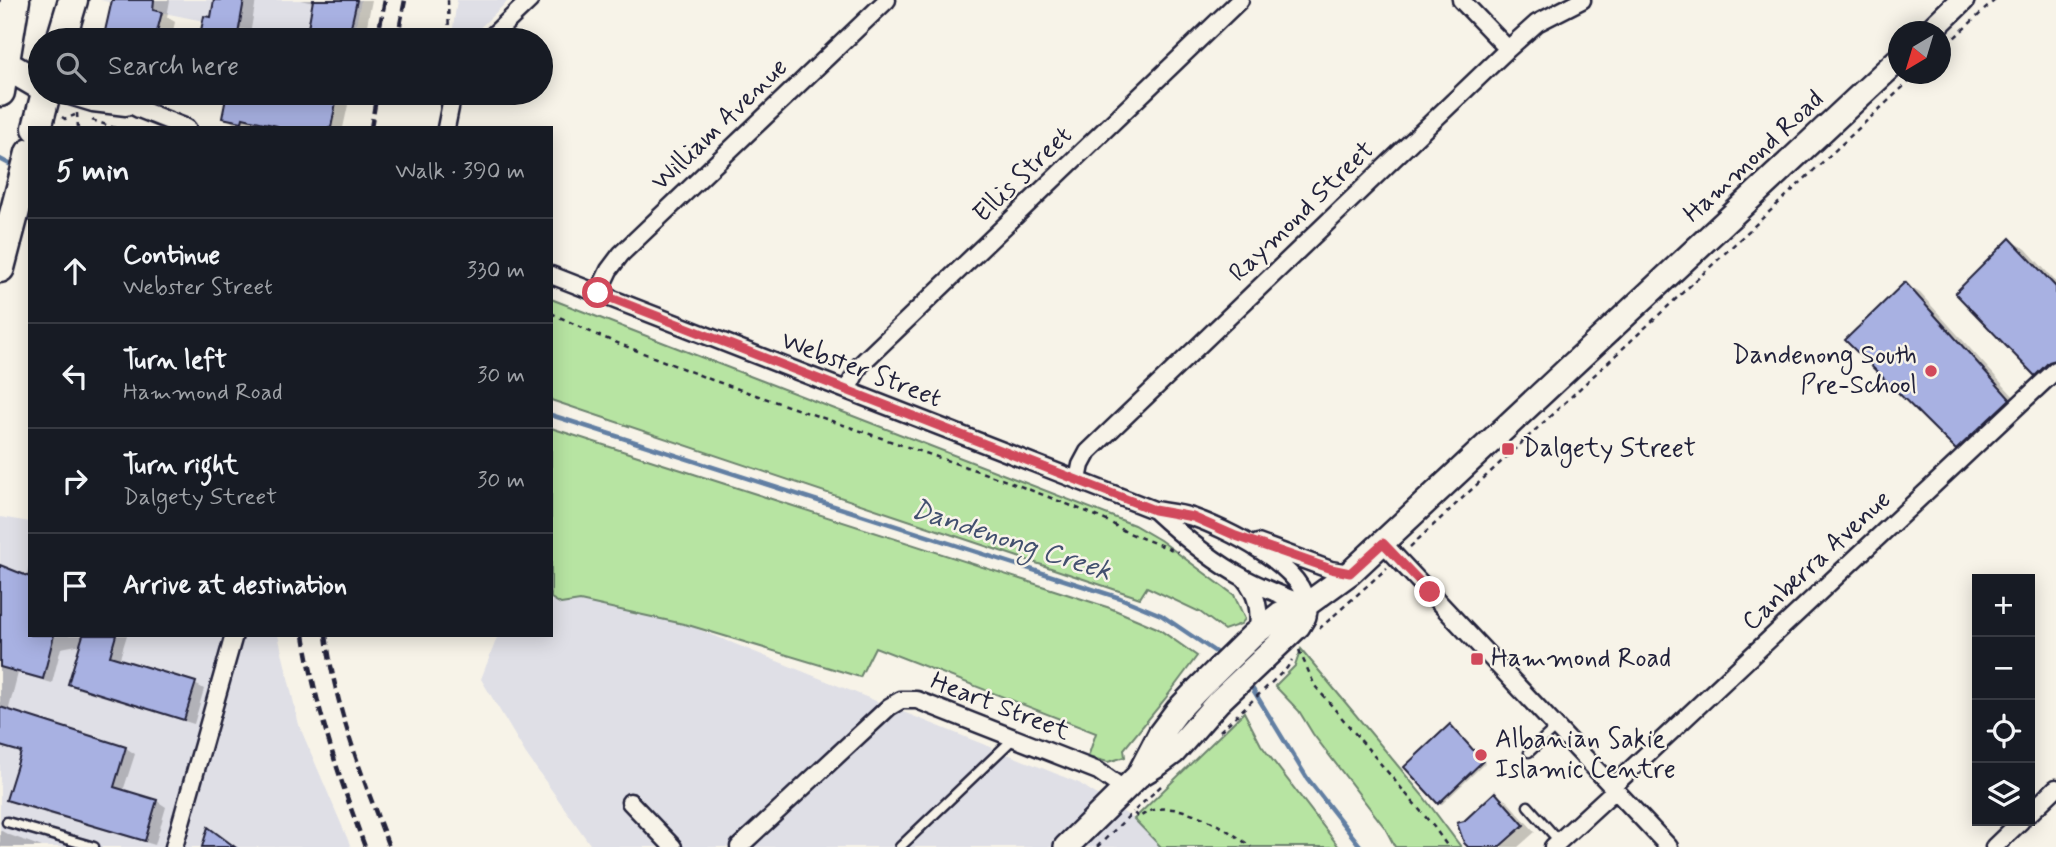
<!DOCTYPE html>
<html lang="en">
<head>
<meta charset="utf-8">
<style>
	body { margin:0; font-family:Mynerve,sans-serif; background:#20242c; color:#f1f3f6 }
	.controls { position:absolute; right:21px; bottom:21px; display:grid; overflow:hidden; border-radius:0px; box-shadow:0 4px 18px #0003 }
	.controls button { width:63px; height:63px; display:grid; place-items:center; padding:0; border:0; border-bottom:2px solid #363941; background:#171b24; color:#f1f3f6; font:35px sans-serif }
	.compass { position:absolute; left:1888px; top:21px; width:63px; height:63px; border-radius:50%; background:#171b24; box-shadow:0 4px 18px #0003; rotate:218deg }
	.stop { position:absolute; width:21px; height:21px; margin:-16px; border:5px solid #d1495b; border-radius:50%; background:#fff }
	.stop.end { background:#d1495b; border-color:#fff; box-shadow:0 2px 7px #0008 }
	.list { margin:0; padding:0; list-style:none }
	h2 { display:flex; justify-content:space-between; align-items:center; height:91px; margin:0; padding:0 28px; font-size:30px }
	h2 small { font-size:23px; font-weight:400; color:#9ea1a6 }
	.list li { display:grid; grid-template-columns:46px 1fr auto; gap:21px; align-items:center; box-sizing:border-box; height:105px; padding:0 28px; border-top:2px solid #363941 }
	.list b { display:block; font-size:26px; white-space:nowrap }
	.list p { margin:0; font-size:23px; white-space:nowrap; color:#9ea1a6 }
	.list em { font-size:23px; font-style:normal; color:#9ea1a6 }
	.icon { flex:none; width:38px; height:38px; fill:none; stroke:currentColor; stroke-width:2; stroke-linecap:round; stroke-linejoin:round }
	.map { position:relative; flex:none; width:2056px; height:847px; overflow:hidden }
	.search { position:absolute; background:#171b24; box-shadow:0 4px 18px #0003; left:28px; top:28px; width:525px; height:77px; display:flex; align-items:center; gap:18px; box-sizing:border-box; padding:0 24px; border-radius:38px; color:#9ea1a6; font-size:26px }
	.panel { position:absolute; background:#171b24; box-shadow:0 4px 18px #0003; left:28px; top:126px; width:525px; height:511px; border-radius:0px }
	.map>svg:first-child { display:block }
	.built { fill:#dfdfe6 }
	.green { fill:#b7e4a2; stroke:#6c836e; stroke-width:2 }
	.shadow { fill:#0003 }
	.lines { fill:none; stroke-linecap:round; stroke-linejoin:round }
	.stream { stroke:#627fa3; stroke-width:4.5 }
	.building { fill:#a8b1e2; stroke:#22223b; stroke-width:2 }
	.lane-casing { stroke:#22223b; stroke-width:13 }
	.street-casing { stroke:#22223b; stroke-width:21 }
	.secondary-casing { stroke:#22223b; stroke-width:28 }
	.highway-casing { stroke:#22223b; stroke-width:33 }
	.path { stroke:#22223b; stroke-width:2.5; stroke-dasharray:5 5; stroke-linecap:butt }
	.lane { stroke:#f7f3e8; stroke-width:8 }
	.street { stroke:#f7f3e8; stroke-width:16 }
	.secondary { stroke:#f7f3e8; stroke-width:23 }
	.highway { stroke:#f7f3e8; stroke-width:28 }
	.rail { stroke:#22223b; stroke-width:4.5; stroke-dasharray:10 5; stroke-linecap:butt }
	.route { stroke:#d1495b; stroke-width:9 }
	.poi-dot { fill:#d1495b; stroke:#f7f3e8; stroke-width:2.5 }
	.labels { text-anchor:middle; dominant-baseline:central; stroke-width:5; stroke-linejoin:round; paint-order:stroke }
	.street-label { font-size:26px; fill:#22223b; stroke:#f7f3e8 }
	.poi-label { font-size:26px; fill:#22223b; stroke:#f7f3e8; text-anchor:start }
	.water-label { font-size:28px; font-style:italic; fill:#42506f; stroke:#f7f3e8 }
</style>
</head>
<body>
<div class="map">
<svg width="2056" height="847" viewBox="0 0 2056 847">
	<rect width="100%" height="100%" fill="#f7f3e8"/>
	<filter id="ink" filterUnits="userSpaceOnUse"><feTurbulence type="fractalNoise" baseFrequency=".0143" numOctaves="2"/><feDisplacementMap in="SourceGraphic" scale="14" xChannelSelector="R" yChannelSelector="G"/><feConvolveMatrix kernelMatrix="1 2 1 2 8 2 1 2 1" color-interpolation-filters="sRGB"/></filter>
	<g filter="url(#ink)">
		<path class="built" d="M100,0H361L353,40H298Z
			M457,0H509L467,40H460L453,28Z
			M0,517L30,522V635H278L299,725L351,847H0Z
			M551,598L561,604L580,601L688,625L1079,783L1134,819L1161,847H592L526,754L481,679L498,635H551Z"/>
		<path class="green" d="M551,299L1134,525L1160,540L1234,595L1245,619L1241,624L1224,630L1200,612L1147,587L1140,598L551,400Z
			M551,428L1110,608L1157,628L1197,656L1165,699L1124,749L1125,757L1108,762L1088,757L1096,733L875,647L860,677L688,625L580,601L561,604L551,598Z
			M1301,649L1423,796L1461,847H1395L1385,828L1313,734L1299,711L1275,686L1295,666Z
			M1244,712L1261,745L1339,847H1161L1134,819Z"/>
		<path class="shadow" d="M114,0H170L167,17L175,22L171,40H102L104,34L106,35Z
			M216,0H256L249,40H201L205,18L212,19Z
			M300,0H372L364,40H322L309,33L314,3Z
			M228,93H277L312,101L336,99L348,105L343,128H275L254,123L253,127L235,124L224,117Z
			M2010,240L2026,249L2056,282V378L2051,383L2036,374Z
			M1905,284L1920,293L2024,408L1972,457L1957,448Z
			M30,562V635H127L119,661L195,684L204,689L194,724L79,689L70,683L82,644L61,648L52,683L18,673L8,712L126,748L135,754L123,791L157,801L166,807L155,845L18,805L8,799L22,753L0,747V567L26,578Z
			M1453,728L1485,763L1442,804L1439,803Z
			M1496,794L1507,801L1535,832L1518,847H1470L1465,823Z
			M0,830L7,834L42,847H0Z"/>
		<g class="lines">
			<path class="stream" d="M0,159L15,167
				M551,415L1120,598L1161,615L1220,655
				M1249,683L1307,778L1361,847"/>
		</g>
		<path class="building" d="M112,0H154L153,10L162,12L155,40L133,36V40H103Z
			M214,0H244L237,40H199L204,16L211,17Z
			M313,0H357L348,40H335L307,34Z
			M227,93H284L310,99L311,93H316L337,97L331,128H276L277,126L243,118L242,122L222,118Z
			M2010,238L2056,287V360L2049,362L2035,376L1955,293Z
			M1905,282L2010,399L1956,450L1845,340Z
			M0,565L30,577V635H54L43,679L0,667Z
			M83,635H116L110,656L196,682L184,720L68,684Z
			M0,707L126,747L114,787L157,800L145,841L6,800L21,752L0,746Z
			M1450,724L1483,761L1438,804L1404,767Z
			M1495,792L1524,825L1499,847H1468L1464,843L1457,823L1464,821Z
			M208,827L235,847H202Z"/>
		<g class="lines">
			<g class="lane-casing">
				<path id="lane" d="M1529,752L1556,727
					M1528,806L1559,841
					M7,822L94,847
					M900,847L1014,738"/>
			</g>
			<g class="street-casing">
				<path id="street" d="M1461,0L1508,49
					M488,40L530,0
					M60,93L93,103L126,107
					M107,93L139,109L187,128
					M446,128L453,93
					M551,275L1154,510C1167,512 1180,513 1192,517C1224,528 1306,567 1306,605
					M598,293L609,270L621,254L887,0
					M847,390L860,365L1240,0
					M1078,480L1081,465L1088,452L1508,49L1537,23L1582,0
					M1154,510C1182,536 1212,561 1246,579C1265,589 1286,597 1306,605
					M1258,543L1331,570L1350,573
					M1383,543L1669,847
					M1244,578C1258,595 1260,610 1258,631
					M1612,787L2056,370
					M630,802L673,847
					M2030,813L2056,788
					M174,847L234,635
					M739,847L889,707L901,700H917L1098,771L1125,790
					M1553,847L1615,790
					M1994,847L2021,821"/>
			</g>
			<g class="secondary-casing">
				<path id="secondary" d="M1929,32L1962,0
					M1138,776L1158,764L1174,752L1218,702L1298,626L1304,616L1306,605
					M1066,847L1138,776L1160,734L1178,710L1200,687L1253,635L1280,614L1293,608L1306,605L1350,573L1898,60"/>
			</g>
			<g class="highway-casing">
				<path id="highway" d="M61,40L73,0
					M4,64L40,85
					M0,92L15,0
					M37,128L46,93
					M0,268L30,153"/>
			</g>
			<path class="path" d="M448,0L449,40
				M1940,51L1995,0
				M77,113L78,128
				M62,117L65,119L75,115
				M92,120L115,128
				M551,313L597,335L712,380L1007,481L1090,513L1111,523L1126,532L1178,552
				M1410,547L1917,74
				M1319,629L1387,568
				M1299,650L1315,686L1434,827L1448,847
				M1220,731L1287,668L1292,660
				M1161,786L1133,812L1139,818C1168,791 1227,828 1251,847
				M1097,847L1133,812"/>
			<use href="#lane" class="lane"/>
			<use href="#street" class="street"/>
			<use href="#secondary" class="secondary"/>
			<use href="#highway" class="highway"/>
			<path class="rail" d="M377,40L385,0
				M397,40L405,0
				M371,128L377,93
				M304,635C316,709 339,777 365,847
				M326,635C335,708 363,778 389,847"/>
		</g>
	</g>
	<g class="lines" filter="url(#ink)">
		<path class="route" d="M598,293L1154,510L1193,517L1236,536L1331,569L1350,573L1383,543L1430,592"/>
	</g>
	<g class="poi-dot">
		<circle cx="1931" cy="371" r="7"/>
		<rect x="1501" y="442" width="14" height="14" rx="3.5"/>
		<rect x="1470" y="652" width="14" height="14" rx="3.5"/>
		<circle cx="1481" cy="755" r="7"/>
	</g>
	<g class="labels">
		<g class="street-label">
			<text transform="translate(720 125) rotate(-44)">William Avenue</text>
			<text transform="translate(1754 157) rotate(-43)">Hammond Road</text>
			<text transform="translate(1023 175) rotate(-44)">Ellis Street</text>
			<text transform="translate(1302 212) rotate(-44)">Raymond Street</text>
			<text transform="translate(861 370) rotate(21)">Webster Street</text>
			<text transform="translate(1817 561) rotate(-43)">Canberra Avenue</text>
			<text transform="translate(1000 707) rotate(21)">Heart Street</text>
		</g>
		<g class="poi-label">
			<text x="1917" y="356" text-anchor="end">Dandenong South<tspan x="1917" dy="30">Pre-School</tspan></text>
			<text x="1522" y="449">Dalgety Street</text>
			<text x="1491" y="659">Hammond Road</text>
			<text x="1495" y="740">Albanian Sakie<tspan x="1495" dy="30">Islamic Centre</tspan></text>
		</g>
		<g class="water-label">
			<text transform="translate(1011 541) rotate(18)">Dandenong Creek</text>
		</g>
	</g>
</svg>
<div class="controls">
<button>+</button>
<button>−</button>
<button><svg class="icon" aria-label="locate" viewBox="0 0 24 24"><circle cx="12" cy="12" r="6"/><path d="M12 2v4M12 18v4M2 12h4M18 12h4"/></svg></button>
<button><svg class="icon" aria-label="layers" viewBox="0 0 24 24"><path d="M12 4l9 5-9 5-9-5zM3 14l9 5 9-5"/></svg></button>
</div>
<svg class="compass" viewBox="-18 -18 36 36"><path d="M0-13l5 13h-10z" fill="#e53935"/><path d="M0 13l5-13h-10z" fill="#9ea1a6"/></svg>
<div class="stop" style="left:598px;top:293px"></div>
<div class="stop end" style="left:1430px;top:592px"></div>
<div class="search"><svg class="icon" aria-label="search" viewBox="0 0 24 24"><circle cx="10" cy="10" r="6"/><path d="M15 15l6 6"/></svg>Search here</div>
<section class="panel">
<h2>5 min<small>Walk · 390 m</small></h2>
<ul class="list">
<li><svg class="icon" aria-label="ahead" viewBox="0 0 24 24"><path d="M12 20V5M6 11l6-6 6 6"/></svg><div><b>Continue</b><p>Webster Street</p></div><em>330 m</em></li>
<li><svg class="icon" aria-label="left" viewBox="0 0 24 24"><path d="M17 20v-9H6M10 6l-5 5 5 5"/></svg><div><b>Turn left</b><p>Hammond Road</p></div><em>30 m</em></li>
<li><svg class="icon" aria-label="right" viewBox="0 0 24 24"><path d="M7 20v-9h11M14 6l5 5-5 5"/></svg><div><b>Turn right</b><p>Dalgety Street</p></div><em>30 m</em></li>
<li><svg class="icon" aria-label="arrive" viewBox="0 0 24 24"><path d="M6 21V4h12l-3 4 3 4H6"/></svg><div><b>Arrive at destination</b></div></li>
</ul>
</section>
</div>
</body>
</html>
